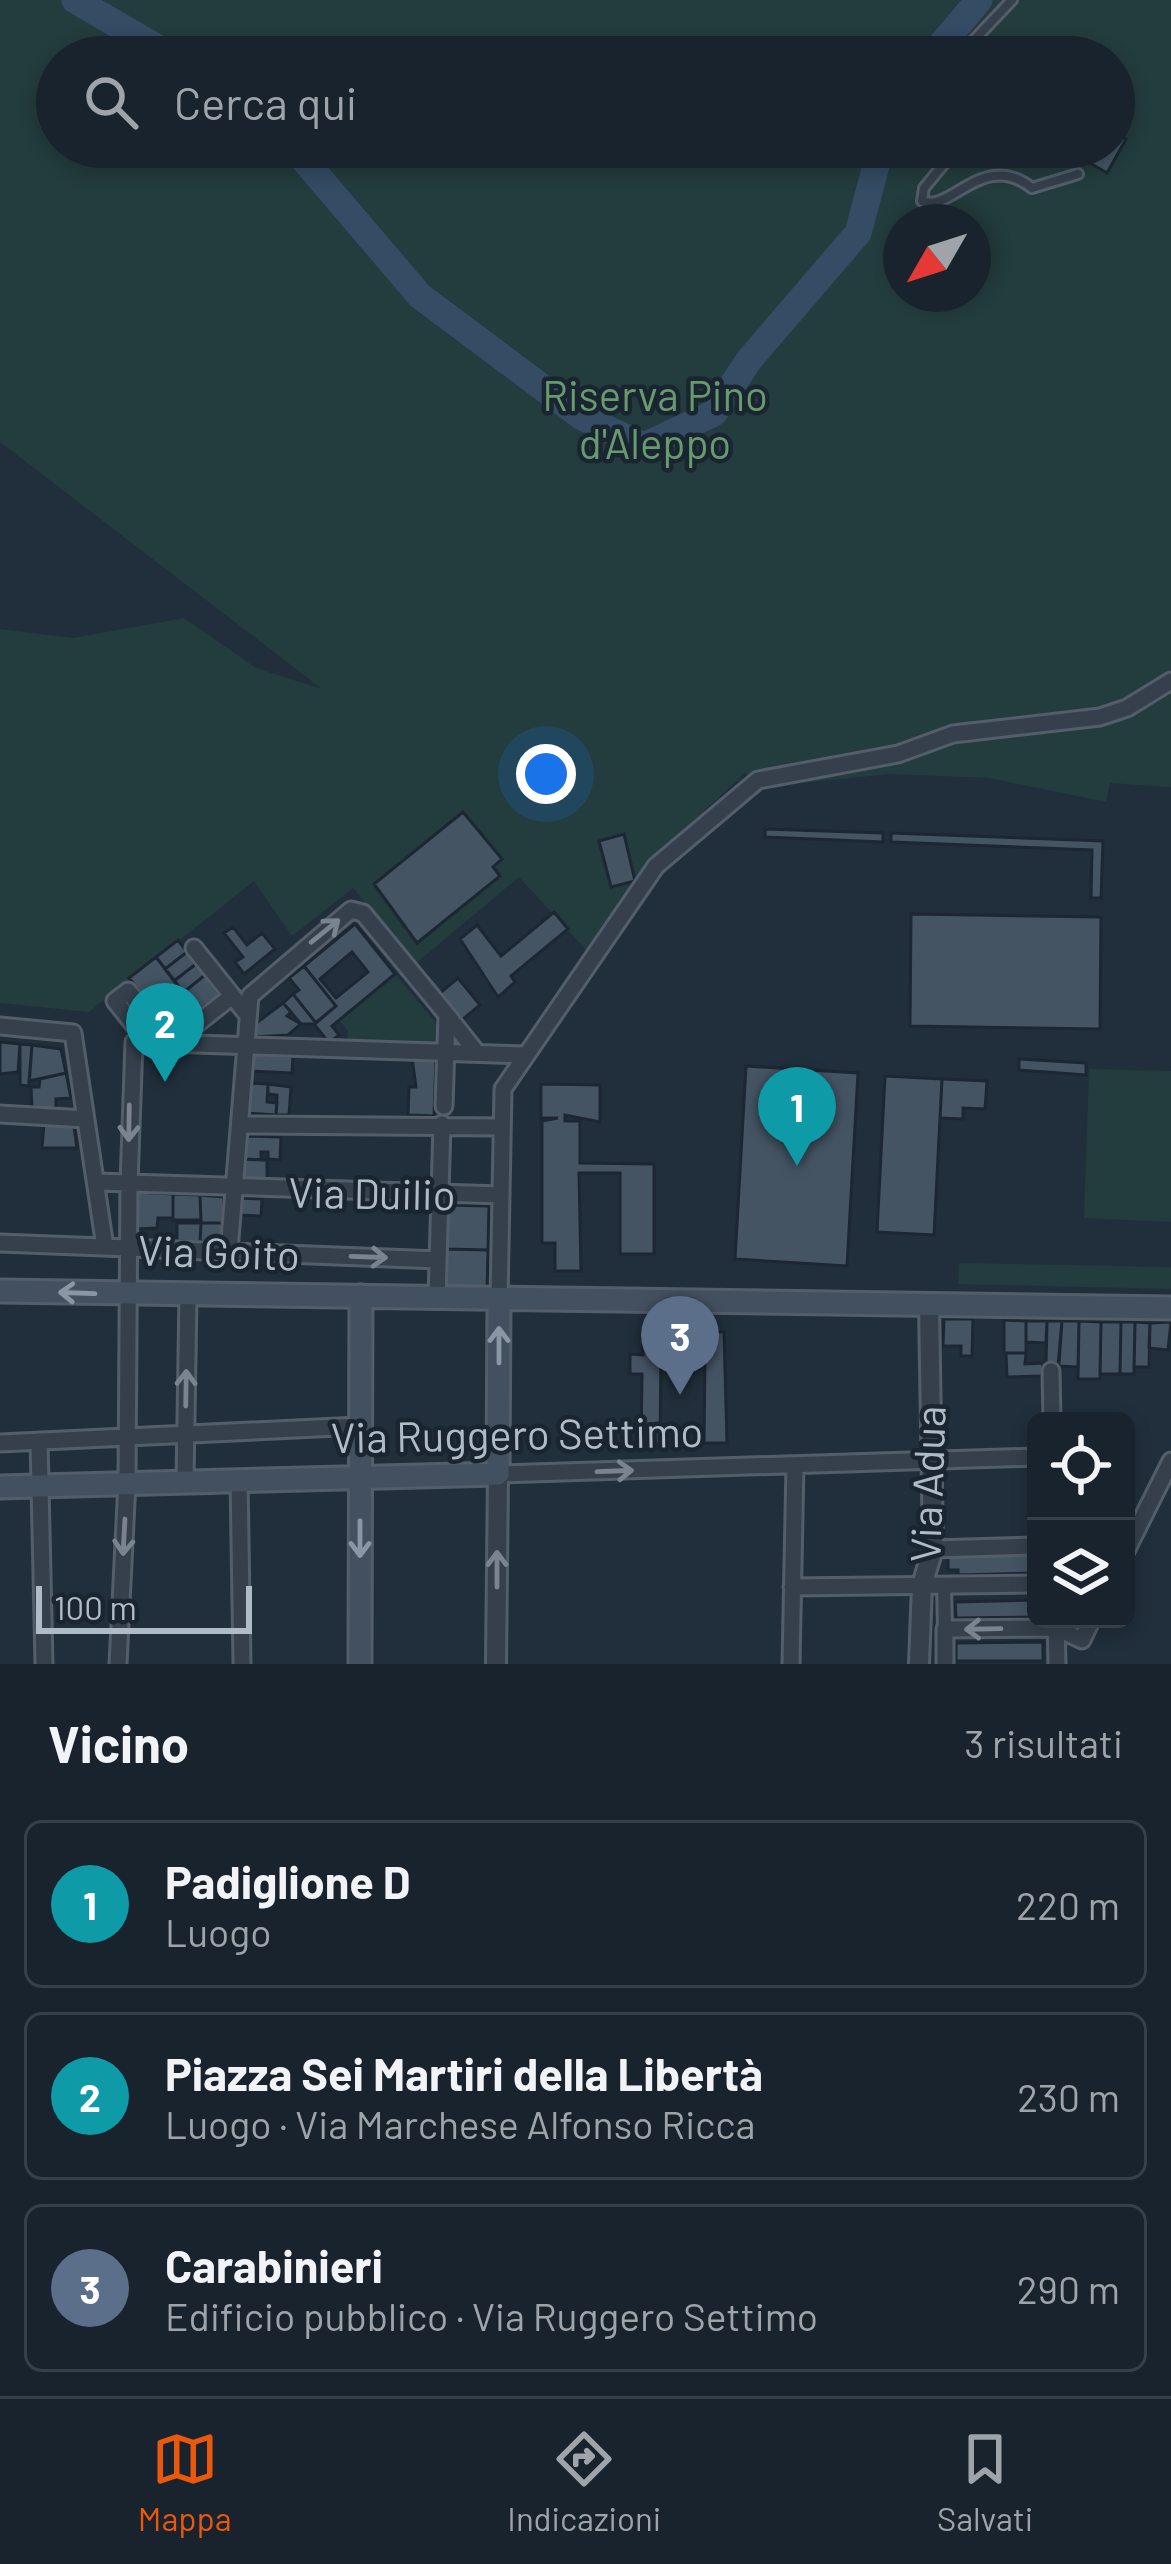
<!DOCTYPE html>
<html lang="it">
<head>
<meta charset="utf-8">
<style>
	body { margin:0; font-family:Barlow,sans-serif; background:#262f39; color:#f1f3f6 }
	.controls { position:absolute; right:36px; bottom:36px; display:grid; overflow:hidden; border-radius:18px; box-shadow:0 6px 18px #0003 }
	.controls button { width:108px; height:108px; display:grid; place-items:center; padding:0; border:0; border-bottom:3px solid #374049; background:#19232d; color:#f1f3f6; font:60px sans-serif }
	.compass { position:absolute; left:883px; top:204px; width:108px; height:108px; border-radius:50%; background:#19232d; box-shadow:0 6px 18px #0003; rotate:231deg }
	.scale { position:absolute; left:36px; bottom:30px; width:216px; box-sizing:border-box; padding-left:12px; border:6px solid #b0bbc8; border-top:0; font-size:33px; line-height:42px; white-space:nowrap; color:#b0bbc8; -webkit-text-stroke:9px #1a2531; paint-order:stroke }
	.you { position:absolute; left:546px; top:774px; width:42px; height:42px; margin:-30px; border:9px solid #fff; border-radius:50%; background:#1a73e8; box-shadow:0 0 0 18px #1a73e833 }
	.badge { display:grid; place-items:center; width:78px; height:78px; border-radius:50%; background:#ea580c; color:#fff; font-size:39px; font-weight:700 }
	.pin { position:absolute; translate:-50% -99px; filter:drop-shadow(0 3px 6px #0008) }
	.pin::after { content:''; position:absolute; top:63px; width:42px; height:36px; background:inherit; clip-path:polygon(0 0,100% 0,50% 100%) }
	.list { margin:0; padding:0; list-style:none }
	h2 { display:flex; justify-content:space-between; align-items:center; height:156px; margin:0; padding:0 48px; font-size:51px }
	h2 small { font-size:39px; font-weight:400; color:#9fa4aa }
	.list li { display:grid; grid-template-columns:78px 1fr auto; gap:36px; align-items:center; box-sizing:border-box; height:168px; margin:0 24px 24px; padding:0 24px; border:3px solid #374049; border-radius:18px }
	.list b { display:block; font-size:45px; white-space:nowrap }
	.list p { margin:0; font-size:39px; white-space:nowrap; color:#9fa4aa }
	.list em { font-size:39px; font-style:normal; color:#9fa4aa }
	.icon { flex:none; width:66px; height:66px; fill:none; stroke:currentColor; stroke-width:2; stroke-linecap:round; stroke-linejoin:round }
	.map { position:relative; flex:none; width:1171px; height:1664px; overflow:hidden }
	.search { position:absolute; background:#19232d; box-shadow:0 6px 18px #0003; left:36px; right:36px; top:36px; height:132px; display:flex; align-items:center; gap:30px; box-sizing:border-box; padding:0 42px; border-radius:66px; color:#9fa4aa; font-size:45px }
	.sheet { height:732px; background:#19232d }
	nav { display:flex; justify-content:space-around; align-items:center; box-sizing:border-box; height:168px; border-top:3px solid #374049; background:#19232d; font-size:33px; color:#9fa4aa }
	nav a { display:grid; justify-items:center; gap:6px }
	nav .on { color:#ea580c }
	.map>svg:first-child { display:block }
	.green { fill:#233c3d; fill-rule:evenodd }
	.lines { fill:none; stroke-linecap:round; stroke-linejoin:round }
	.river { stroke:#344c64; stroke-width:27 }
	.building { fill:#445463; stroke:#1c2733; stroke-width:3; fill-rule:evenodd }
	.service-casing { stroke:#535e6a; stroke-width:14 }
	.pedestrian-casing { stroke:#535e6a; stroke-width:18 }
	.minor-casing { stroke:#535e6a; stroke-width:21 }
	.tertiary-casing { stroke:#535e6a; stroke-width:24 }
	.secondary-casing { stroke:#535e6a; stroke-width:27 }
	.service { stroke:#35404c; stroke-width:8 }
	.pedestrian { stroke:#35404c; stroke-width:12 }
	.minor { stroke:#35404c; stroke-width:15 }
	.tertiary { stroke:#35404c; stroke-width:18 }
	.secondary { stroke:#435060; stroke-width:21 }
	.oneway { stroke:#798490 }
	.oneway2 { stroke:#8a96a4 }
	.labels { text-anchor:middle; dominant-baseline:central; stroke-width:9; stroke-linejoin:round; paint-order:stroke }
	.park-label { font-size:42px; fill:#669b6d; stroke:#1a2531 }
	.street-label { font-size:42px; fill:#b0bbc8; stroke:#1a2531 }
</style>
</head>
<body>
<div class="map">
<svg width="1171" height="1664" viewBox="0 0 1171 1664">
	<rect width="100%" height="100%" fill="#212f3c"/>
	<path class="green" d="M0,0H1171V787L1110,783L1106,802L989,778L891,774L760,787L745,773L661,851L587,951L519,877L415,964L353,888L292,936L254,881L89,1012L0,1003V629L73,638L184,618L256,668L322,689L0,442ZM57,57H1114V147H57ZM901,222H973V294H901Z
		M395,974L437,1024L436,1044L347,1041L348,1031L339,1020Z
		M1089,1069L1171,1071V1222L1084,1218Z
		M959,1263L1171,1267V1289L958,1284Z"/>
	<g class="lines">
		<path class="river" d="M75,0L173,57
			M931,57L979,0
			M293,147L420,296L582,417L644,446L714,413L749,360L858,233L881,147"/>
	</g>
	<path class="building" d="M1114,132L1126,139L1107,173L1083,159L1090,147H1114Z
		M463,812L502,859L493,867L500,876L417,943L374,884Z
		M765,829L883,833V842L765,837Z
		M891,833L1103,841L1101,898H1091L1092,850L891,842Z
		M624,834L635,881L611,887L599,841Z
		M554,912L568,929L511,976L515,982L498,997L460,939L477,925L501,956Z
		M911,914L1101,917L1100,1029L910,1026Z
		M355,924L395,974L332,1026L339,1035L329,1043L314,1024L336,1006L304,966ZM352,952L368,972L336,998L320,979Z
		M233,927L247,945L262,933L275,949L244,974L235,962L243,957L224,933Z
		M178,940L187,952L165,969L156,957Z
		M187,952L196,964L174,981L165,969Z
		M156,957L177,984L160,997L169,1008L159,1016L129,978Z
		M196,964L205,975L184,992L174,981Z
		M304,966L336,1006L316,1023L293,994L299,990L289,978Z
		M205,975L220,995L198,1011L184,992Z
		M458,978L480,1005L462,1020L440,993Z
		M177,984L198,1011L172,1032L159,1016L169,1008L160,997Z
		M293,994L316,1023L314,1024H301L283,1003Z
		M283,1003L291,1012L287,1016L301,1024L288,1035L254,1037L255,1024Z
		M0,1042L20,1044L18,1072L0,1074Z
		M20,1044L32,1045L29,1086L20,1085Z
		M32,1045L61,1049L66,1073L29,1081Z
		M249,1054L293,1056L292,1073L248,1071Z
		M412,1058L436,1059L434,1116L408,1115L409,1087H416Z
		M1019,1059L1086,1063V1075L1019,1070Z
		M746,1066L858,1073L847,1266L735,1259Z
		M66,1073L71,1098L56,1099V1109L32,1108L31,1087H39L40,1079Z
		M885,1076L942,1079L934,1235L877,1232Z
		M942,1079L987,1081L985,1109L963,1108V1119L940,1118Z
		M248,1083L268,1084L267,1102L277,1103L276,1115L246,1113Z
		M268,1084L291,1087L289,1115H276L277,1095L268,1094Z
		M541,1084L600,1085V1122L565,1115V1121H580V1163L654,1164V1254H620V1173H579L581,1271H555V1243H542V1121L558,1118H541Z
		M44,1123L74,1127L77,1148H42Z
		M244,1136L281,1137L280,1160L268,1159V1152H261V1160L243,1159Z
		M243,1159L267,1160V1181L242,1179Z
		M135,1192L173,1194V1218H158L157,1228L135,1229Z
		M173,1194L200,1195L201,1220H173Z
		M200,1195L224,1197L223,1223H201Z
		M239,1198L262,1199L261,1216L238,1215Z
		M447,1205L489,1206L488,1250L446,1249Z
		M177,1223H201L200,1242L177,1241Z
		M201,1223H223V1242H200Z
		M446,1249L488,1250L487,1292L445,1291Z
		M944,1319H973L972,1356H961V1346H943Z
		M1004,1320L1026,1321V1353H1004Z
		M1026,1321H1047L1046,1343L1026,1342Z
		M1047,1321H1062L1059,1364L1046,1363Z
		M1062,1321H1079L1078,1367L1058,1366Z
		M1079,1321L1101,1322L1100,1379H1078Z
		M1101,1322H1121L1120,1374H1100Z
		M1121,1322H1135L1134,1374H1120Z
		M1135,1322L1150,1323L1149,1367H1134Z
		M1171,1322L1168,1350L1149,1348L1150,1323Z
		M643,1331L724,1332L727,1443H704L705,1354H661L660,1444H641L642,1374H630V1354L643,1355Z
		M1006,1353H1026L1025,1364L1043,1363L1042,1376L1007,1377Z
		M1036,1552V1573L958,1575V1570H948V1555Z
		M1036,1600V1617L956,1618L955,1602Z
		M1043,1642V1661H956V1643Z"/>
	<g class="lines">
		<g class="service-casing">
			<path id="service" d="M958,57L1012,0
				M958,147L924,188L922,201C950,214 983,149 1032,188L1078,174"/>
		</g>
		<g class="pedestrian-casing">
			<path id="pedestrian" d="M944,1585L945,1629"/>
		</g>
		<g class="minor-casing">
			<path id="minor" d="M194,948L246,1013
				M447,1015L477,1053
				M0,1026L73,1033L105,1247
				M147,1041L115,1001L128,991L168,1042
				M174,1042L232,996
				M0,1114L86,1119
				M242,1125L502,1127
				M96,1182L129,1183L134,1042L525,1055
				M0,1243L438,1260
				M229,1251L250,996L351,910L363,913L447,1015L444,1106
				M437,1298L442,1124
				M499,1300L503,1089L656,866L758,780L898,754L953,734L1100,717L1127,708L1171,681
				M1051,1371L1052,1421
				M39,1441L44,1664
				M0,1443L359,1426
				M498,1474L1036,1457
				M239,1479L242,1664
				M185,1481L188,1295
				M933,1549L1036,1546
				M1126,1551L1171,1461
				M792,1587L1036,1584
				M1056,1619L1057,1664
				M118,1664L127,1482L129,1183L501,1195
				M791,1664L795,1465
				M945,1664V1629L1056,1628L1082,1640L1092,1619"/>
		</g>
		<g class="tertiary-casing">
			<path id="tertiary" d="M496,1664L498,1474
				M919,1664L922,1585L933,1549L929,1304"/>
		</g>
		<g class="secondary-casing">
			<path id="secondary" d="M0,1291L1171,1308
				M0,1487L498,1474L499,1300
				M360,1664L361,1296"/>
		</g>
		<use href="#service" class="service"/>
		<use href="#pedestrian" class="pedestrian"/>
		<use href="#minor" class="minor"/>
		<use href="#tertiary" class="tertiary"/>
		<use href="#secondary" class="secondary"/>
	</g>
	<defs><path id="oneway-shaft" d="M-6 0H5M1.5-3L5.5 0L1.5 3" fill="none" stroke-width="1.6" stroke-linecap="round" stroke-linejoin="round" transform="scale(3)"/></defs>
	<g class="oneway">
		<use href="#oneway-shaft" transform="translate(325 931) rotate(-39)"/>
		<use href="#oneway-shaft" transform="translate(129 1123) rotate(91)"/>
		<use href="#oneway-shaft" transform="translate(369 1257) rotate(2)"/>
		<use href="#oneway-shaft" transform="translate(186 1388) rotate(-89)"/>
		<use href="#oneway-shaft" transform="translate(615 1471) rotate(-2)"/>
		<use href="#oneway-shaft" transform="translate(124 1537) rotate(93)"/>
		<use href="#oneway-shaft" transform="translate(497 1569) rotate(-90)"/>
		<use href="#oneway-shaft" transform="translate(983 1629) rotate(179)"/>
	</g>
	<g class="oneway2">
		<use href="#oneway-shaft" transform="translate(77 1293) rotate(-178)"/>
		<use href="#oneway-shaft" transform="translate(499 1345) rotate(-90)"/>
		<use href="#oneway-shaft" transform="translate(360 1539) rotate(90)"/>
	</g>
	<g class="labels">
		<g class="park-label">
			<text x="655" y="394">Riserva Pino<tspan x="655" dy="48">d'Aleppo</tspan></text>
		</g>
		<g class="street-label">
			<text transform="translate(372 1192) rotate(1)">Via Duilio</text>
			<text transform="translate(219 1251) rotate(2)">Via Goito</text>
			<text transform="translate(517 1433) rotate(-1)">Via Ruggero Settimo</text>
			<text transform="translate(926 1484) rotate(-88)">Via Adua</text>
		</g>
	</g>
</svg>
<div class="controls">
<button><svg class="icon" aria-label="locate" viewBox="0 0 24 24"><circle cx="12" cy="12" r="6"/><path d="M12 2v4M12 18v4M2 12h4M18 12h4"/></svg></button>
<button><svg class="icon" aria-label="layers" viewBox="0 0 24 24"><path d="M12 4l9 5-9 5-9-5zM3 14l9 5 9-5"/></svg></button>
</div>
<svg class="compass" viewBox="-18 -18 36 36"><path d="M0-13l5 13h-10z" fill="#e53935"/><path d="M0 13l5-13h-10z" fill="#9fa4aa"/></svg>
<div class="scale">100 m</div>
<div class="you"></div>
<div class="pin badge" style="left:797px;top:1166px;background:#0f9aa8">1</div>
<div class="pin badge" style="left:165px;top:1082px;background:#0f9aa8">2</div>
<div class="pin badge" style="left:680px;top:1395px;background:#5c6f8a">3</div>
<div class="search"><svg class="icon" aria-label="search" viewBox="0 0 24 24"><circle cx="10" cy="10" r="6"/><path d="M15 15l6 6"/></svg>Cerca qui</div>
</div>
<section class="sheet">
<h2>Vicino<small>3 risultati</small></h2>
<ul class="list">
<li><span class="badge" style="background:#0f9aa8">1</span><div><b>Padiglione D</b><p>Luogo</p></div><em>220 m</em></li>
<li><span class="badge" style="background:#0f9aa8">2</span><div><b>Piazza Sei Martiri della Libertà</b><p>Luogo · Via Marchese Alfonso Ricca</p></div><em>230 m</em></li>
<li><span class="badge" style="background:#5c6f8a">3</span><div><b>Carabinieri</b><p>Edificio pubblico · Via Ruggero Settimo</p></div><em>290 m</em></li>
</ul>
</section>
<nav>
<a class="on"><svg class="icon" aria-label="map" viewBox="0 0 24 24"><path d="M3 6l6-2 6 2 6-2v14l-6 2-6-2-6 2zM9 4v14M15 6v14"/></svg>Mappa</a>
<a><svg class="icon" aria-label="directions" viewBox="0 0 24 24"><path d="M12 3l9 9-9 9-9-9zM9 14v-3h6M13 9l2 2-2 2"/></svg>Indicazioni</a>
<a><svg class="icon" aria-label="saved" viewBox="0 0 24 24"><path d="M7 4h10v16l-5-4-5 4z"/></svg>Salvati</a>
</nav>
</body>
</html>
